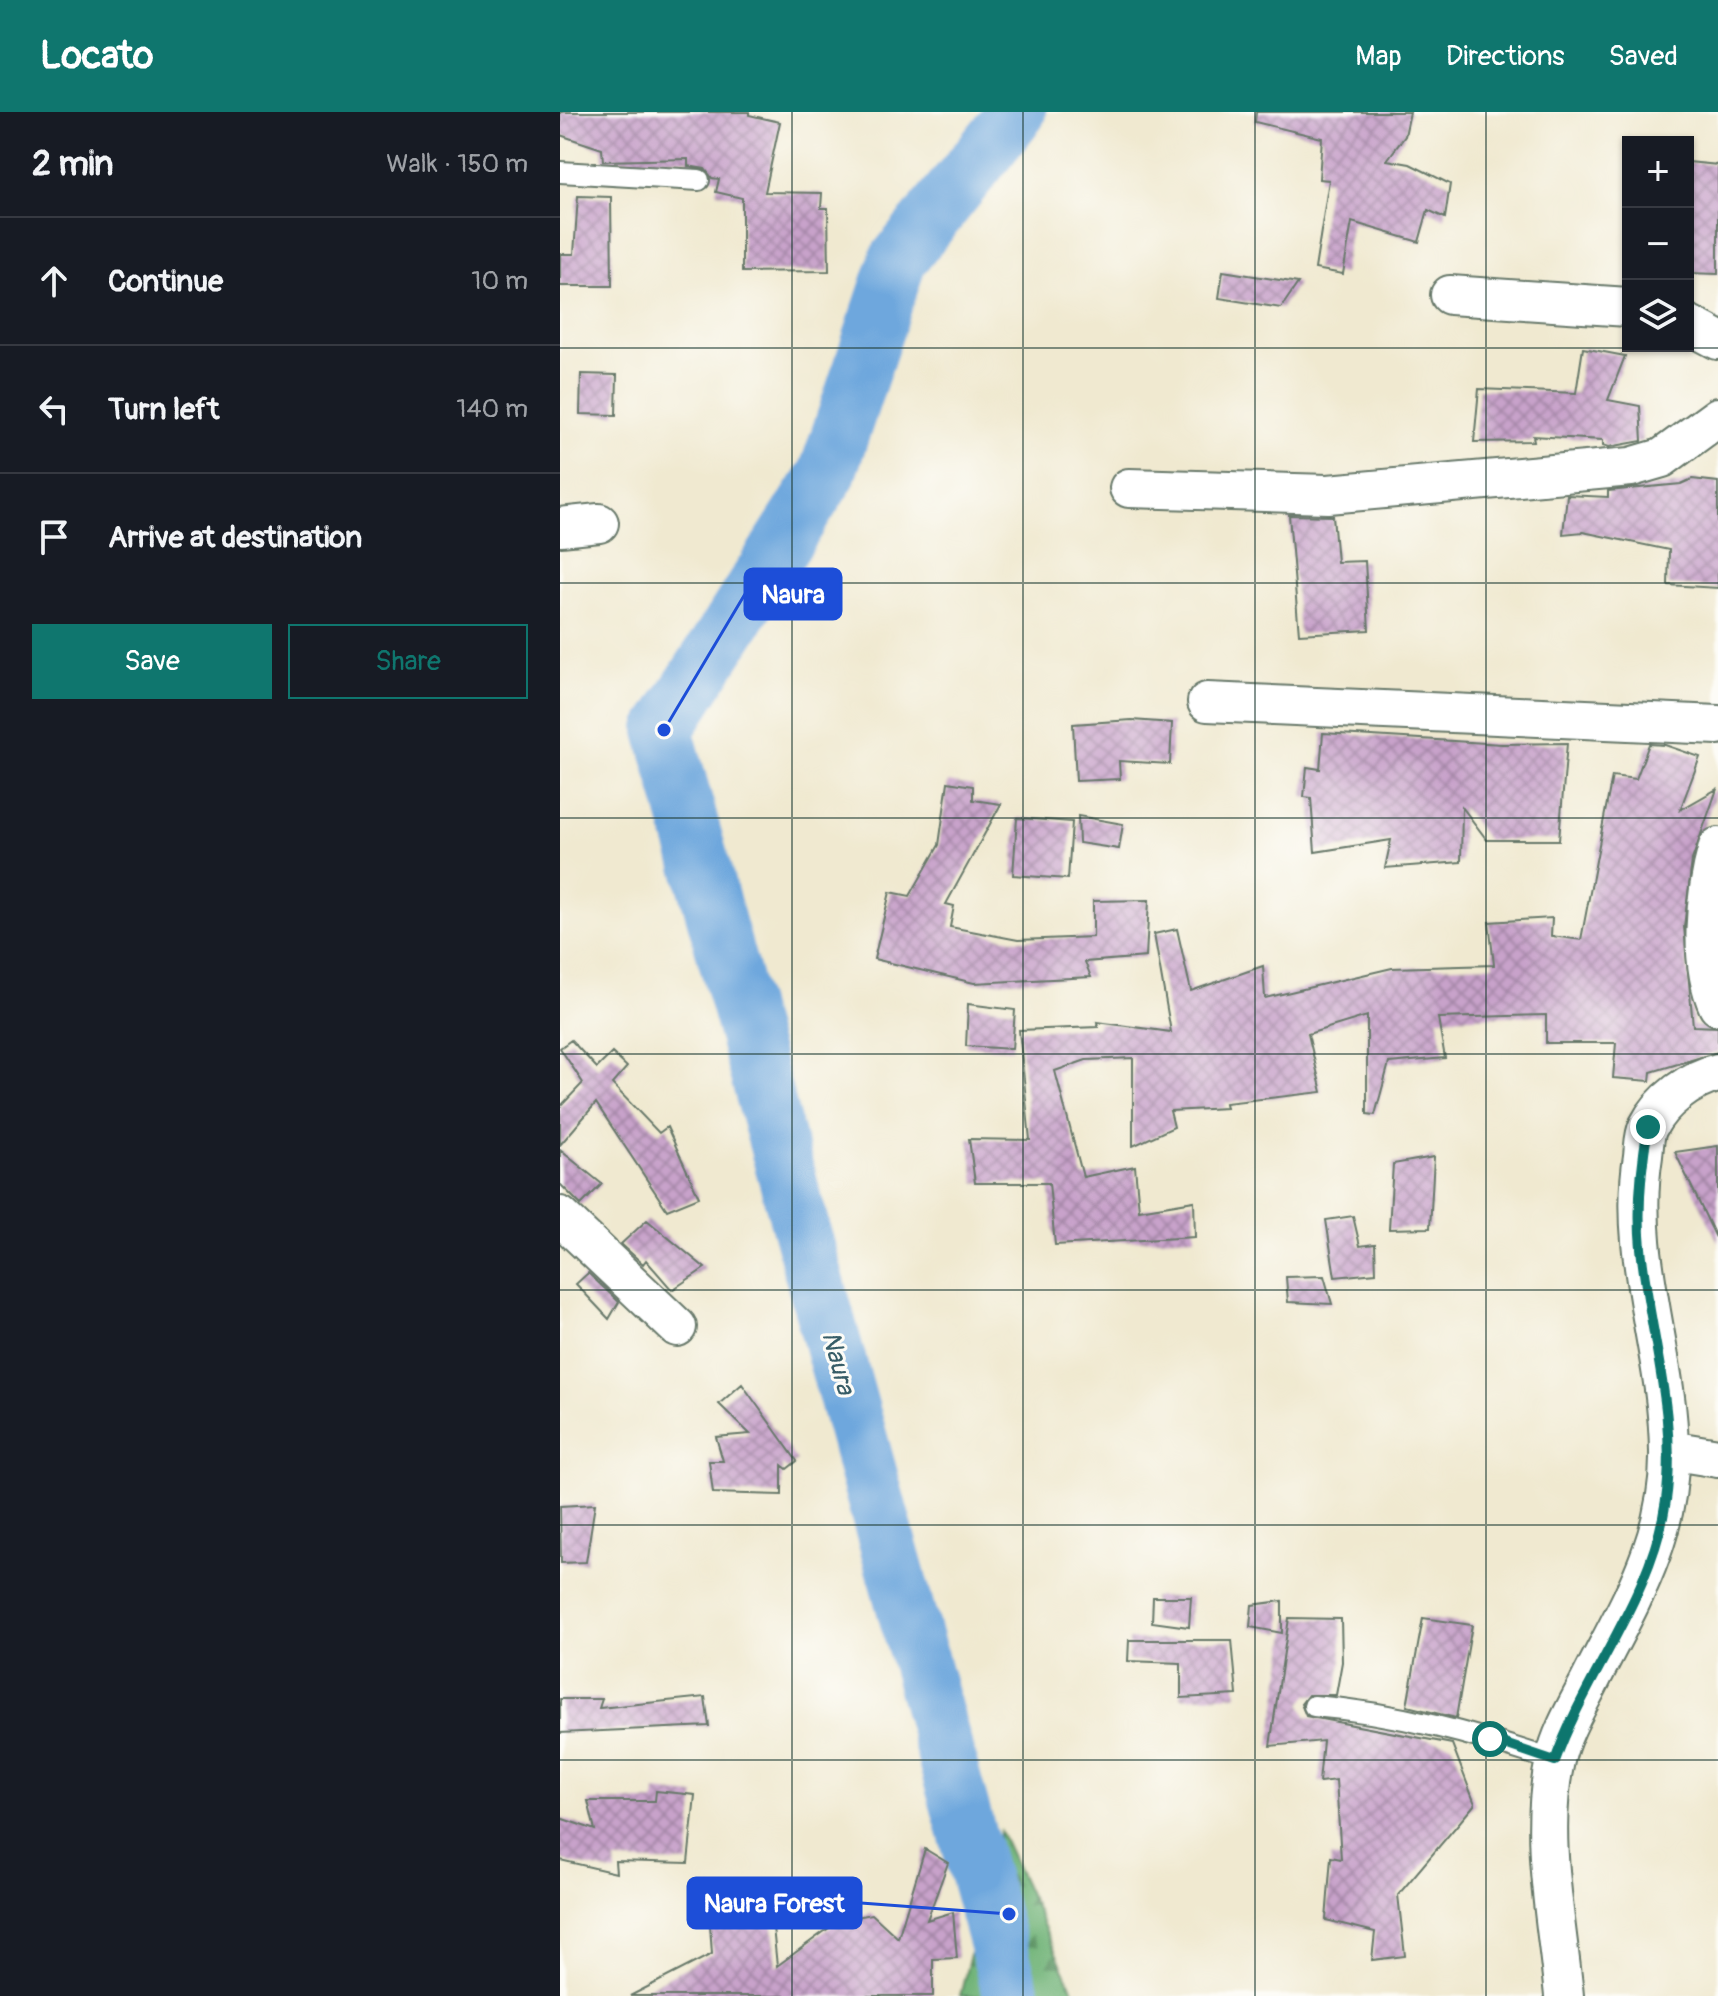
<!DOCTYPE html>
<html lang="en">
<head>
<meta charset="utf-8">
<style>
	body { margin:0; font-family:Pangolin,sans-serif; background:#242831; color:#f1f3f6 }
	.controls { position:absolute; right:24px; top:24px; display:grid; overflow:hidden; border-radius:0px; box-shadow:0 2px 6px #0004 }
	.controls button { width:72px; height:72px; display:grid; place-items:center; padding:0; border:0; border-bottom:2px solid #363941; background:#171b24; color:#f1f3f6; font:40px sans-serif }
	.stop { position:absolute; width:24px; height:24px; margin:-18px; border:6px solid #0f766e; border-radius:50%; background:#fff }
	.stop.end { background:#0f766e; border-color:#fff; box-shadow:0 2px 8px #0008 }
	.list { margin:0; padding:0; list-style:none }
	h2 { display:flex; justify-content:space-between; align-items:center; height:104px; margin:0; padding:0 32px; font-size:34px }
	h2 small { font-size:26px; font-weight:400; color:#9ea1a6 }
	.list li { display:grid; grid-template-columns:52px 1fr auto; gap:24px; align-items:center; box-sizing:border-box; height:128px; padding:0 32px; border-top:2px solid #363941 }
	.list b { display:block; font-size:30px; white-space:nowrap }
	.list em { font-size:26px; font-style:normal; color:#9ea1a6 }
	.actions { display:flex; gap:16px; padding:24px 32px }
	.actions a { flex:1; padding:18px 0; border:2px solid #0f766e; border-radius:0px; text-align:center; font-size:28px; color:#0f766e }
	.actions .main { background:#0f766e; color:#fff }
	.icon { flex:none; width:44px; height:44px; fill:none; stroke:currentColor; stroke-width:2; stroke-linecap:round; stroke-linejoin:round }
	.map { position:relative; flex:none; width:1158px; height:1884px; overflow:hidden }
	header { display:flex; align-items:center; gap:48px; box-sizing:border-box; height:112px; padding:0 40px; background:#0f766e; color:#fff }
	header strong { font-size:38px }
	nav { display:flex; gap:44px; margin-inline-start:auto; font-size:28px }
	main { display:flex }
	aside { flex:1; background:#171b24 }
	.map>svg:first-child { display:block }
	.forest { fill:url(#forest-firs); stroke:#467855; stroke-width:2 }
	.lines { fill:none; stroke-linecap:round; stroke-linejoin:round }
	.river { stroke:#6ea7dd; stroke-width:58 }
	.building { fill:url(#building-cross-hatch) }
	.service-casing { stroke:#68796b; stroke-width:24 }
	.minor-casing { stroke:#68796b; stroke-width:42 }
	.service { stroke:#fff; stroke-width:20 }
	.minor { stroke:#fff; stroke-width:38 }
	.route { stroke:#0f766e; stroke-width:10 }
	.grid { fill:none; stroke:#1f3d34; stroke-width:2; stroke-opacity:0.55 }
	.labels { text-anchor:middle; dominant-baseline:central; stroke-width:6; stroke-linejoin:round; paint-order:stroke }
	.water-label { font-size:26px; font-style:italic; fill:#375d67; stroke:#fdfcf7 }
	.leader { fill:none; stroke:#1d4ed8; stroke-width:3 }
	.callout-dot { fill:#1d4ed8; stroke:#fdfcf7; stroke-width:3 }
	.callout { fill:#1d4ed8; stroke:#1d4ed8; stroke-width:3 }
	.callout-label { font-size:26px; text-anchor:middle; font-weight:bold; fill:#fff }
</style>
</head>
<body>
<header>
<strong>Locato</strong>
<nav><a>Map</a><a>Directions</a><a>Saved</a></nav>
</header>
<main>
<aside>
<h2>2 min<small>Walk · 150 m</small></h2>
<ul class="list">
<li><svg class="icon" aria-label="ahead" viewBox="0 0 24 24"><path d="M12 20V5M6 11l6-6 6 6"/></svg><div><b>Continue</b></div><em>10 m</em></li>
<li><svg class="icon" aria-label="left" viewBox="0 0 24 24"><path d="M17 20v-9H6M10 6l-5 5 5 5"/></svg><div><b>Turn left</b></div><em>140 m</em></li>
<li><svg class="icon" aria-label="arrive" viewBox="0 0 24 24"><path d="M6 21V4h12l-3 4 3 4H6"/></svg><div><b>Arrive at destination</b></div></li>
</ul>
<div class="actions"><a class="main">Save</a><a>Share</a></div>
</aside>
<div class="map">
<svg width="1158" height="1884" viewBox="0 0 1158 1884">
	<defs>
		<pattern id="forest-firs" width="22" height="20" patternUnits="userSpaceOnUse" patternTransform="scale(2)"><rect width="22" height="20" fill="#6eb276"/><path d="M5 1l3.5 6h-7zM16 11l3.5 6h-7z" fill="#5a9262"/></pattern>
		<pattern id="building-cross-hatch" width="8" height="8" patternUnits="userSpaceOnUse" patternTransform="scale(2)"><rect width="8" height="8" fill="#c8a2ca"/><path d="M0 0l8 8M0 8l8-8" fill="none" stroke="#a285a5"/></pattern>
	</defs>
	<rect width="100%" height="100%" fill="#fdfcf7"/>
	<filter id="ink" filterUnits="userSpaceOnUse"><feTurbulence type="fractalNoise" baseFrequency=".0125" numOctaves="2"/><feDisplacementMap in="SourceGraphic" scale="16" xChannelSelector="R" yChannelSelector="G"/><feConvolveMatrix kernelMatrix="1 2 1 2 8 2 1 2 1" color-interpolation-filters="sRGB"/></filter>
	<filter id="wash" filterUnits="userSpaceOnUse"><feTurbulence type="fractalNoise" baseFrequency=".006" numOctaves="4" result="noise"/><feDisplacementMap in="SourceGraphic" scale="32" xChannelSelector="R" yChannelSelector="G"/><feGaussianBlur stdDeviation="1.8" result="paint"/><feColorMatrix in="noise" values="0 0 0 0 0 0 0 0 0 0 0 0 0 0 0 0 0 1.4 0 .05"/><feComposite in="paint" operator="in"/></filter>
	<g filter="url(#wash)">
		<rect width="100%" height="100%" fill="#f0e9d0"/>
		<path class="forest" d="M440,1719L516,1884H400Z"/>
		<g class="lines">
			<path class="river" d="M452,1884L104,618L267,362L338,148L457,0"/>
		</g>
		<g id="blocks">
			<path class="building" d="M0,0H189V3L220,10L205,80L262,81L261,96H268L269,159L182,160V86L156,80L159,67L152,66L145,57L128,54V47L43,49L42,37L0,23Z
				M696,0H850L845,24L827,48L850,52L890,72L885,106L868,98L859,130L792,110L783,162L755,157L769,68L759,67L762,26L695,10Z
				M1128,50L1158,53V162L1128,161Z
				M18,84L51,85L52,174H0V142H14Z
				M663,159L738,171L721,196L659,186Z
				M1023,236L1065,244L1048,288L1080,294L1082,329L1049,335L1043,333V328L973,324L974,329L914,330L919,277L1016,281Z
				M21,262L57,263L56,303L20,302Z
				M1132,367L1158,370V476L1108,473L1109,438L1023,420L1003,422L1007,383L1048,385V379L1121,372Z
				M729,403L773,404L777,450L805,449L809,518L739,522Z
				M572,608L612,611L610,652L559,649L560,667L516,669L513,612Z
				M763,621L942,632L1007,631L999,728H927L902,695L901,750L825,756L831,728L755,740L751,686L744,685L747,655L760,657Z
				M1089,632L1105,633L1140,645L1120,698L1157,677L1132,748L1124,815L1133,914L1158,915V940L1091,960L1090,969L1053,966L1056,931H986V903L878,906L885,946L829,951L815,1003L807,1002V904L748,922L762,980L665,991L666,996L610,999L614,1015L573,1034V946L526,948L495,959L523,1065L575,1054L579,1098L634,1089L635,1125L495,1133L489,1071H415L409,1027L470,1028L459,918L538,915L537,910L611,920L594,822L617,817L631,879L703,854L705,886L832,856L934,853L929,810L992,806L991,824L1021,828L1052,664L1076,667Z
				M388,670L413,674V688L441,692L386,792L394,794L390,815L458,828L533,825V789L589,788L586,845L525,850L531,865L414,871L314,847L330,780L350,784L379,733Z
				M518,704L563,712L559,737L519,731Z
				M457,706L512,710L508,767L453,763Z
				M408,892L455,898L452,937L406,934Z
				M11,928L37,956L52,941L67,955L52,972L99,1021L107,1015L139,1085L107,1098L36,991L0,1033V995L23,971L0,936Z
				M1158,1034V1130L1115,1040Z
				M0,1038L42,1072L21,1093L0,1072Z
				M874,1045L870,1116L829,1117L833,1052Z
				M793,1104L800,1134L815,1132L816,1161L775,1165L766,1108Z
				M87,1108L145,1156L112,1178L86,1148L83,1152L61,1132Z
				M28,1161L59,1190L49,1207L16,1172Z
				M764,1164L772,1192L728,1190L726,1165Z
				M182,1272L237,1349L227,1357L222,1353V1383L153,1381L149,1349H163L156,1325L190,1322L159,1292Z
				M35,1392L26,1450L1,1451L0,1394Z
				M593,1485H631L629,1515L592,1510Z
				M722,1489V1521L690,1515L692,1493Z
				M729,1506L781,1507L782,1550L776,1583H748L741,1592L746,1604L892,1632L915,1692L838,1783L845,1844L812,1848L815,1820L766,1808L771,1745L781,1747L776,1668L759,1670L763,1629L710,1634Z
				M863,1506L912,1513L896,1606L847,1594Z
				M569,1528H672L677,1583L621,1586V1551L568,1549Z
				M145,1585L149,1614L0,1621V1587H42L39,1596Z
				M96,1679L135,1683L128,1751L55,1749L56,1761L0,1748V1706L35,1718L28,1689H95Z
				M365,1737L388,1751L367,1808L393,1800L397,1846L373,1847V1884H70L152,1842L148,1785L210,1786L217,1854L280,1808L312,1802L338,1826Z"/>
		</g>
	</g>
	<g filter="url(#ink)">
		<use href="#blocks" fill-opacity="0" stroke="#68796b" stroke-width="2"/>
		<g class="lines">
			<g class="service-casing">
				<path id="service" d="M0,60L139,68
					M754,1594C837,1601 915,1622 995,1649"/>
			</g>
			<g class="minor-casing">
				<path id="minor" d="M890,183L1068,195
					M1128,212L1158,228
					M569,376L768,382L1071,355L1102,346L1158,305
					M0,415L39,411
					M647,590L1158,613
					M1158,735C1145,781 1138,850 1158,894
					M0,1104L117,1215
					M1109,1338L1158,1346
					M1004,1884C997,1809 978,1723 995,1648C1001,1621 1016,1596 1029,1571C1067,1495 1111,1428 1109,1339C1108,1240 1067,1144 1083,1044C1084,1035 1084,1023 1088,1015C1101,989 1131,967 1158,961"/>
			</g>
			<use href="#service" class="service"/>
			<use href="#minor" class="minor"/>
		</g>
	</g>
	<g class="lines" filter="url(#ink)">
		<path class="route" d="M930,1627L995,1649C1026,1561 1093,1483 1106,1388C1118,1304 1089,1219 1081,1136C1077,1095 1081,1055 1088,1015"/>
	</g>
	<path class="grid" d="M232,0V1884M463,0V1884M695,0V1884M926,0V1884M0,236H1158M0,471H1158M0,706H1158M0,942H1158M0,1178H1158M0,1413H1158M0,1648H1158"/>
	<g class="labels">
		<g class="water-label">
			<text transform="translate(278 1251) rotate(75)">Naura</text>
		</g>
	</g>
	<path class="leader" d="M104 618L185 482M449 1802L301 1791"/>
	<g class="callout-dot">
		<circle cx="104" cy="618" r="8"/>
		<circle cx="449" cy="1802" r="8"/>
	</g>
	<g class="callout">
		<rect x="185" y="457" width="96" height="50" rx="8"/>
		<rect x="128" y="1766" width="173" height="50" rx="8"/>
	</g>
	<g class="callout-label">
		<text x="233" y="491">Naura</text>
		<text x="214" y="1800">Naura Forest</text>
	</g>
</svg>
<div class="controls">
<button>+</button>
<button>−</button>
<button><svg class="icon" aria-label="layers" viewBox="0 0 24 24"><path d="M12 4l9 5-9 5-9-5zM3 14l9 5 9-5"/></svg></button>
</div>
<div class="stop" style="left:930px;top:1627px"></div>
<div class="stop end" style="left:1088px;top:1015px"></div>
</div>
</main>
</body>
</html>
